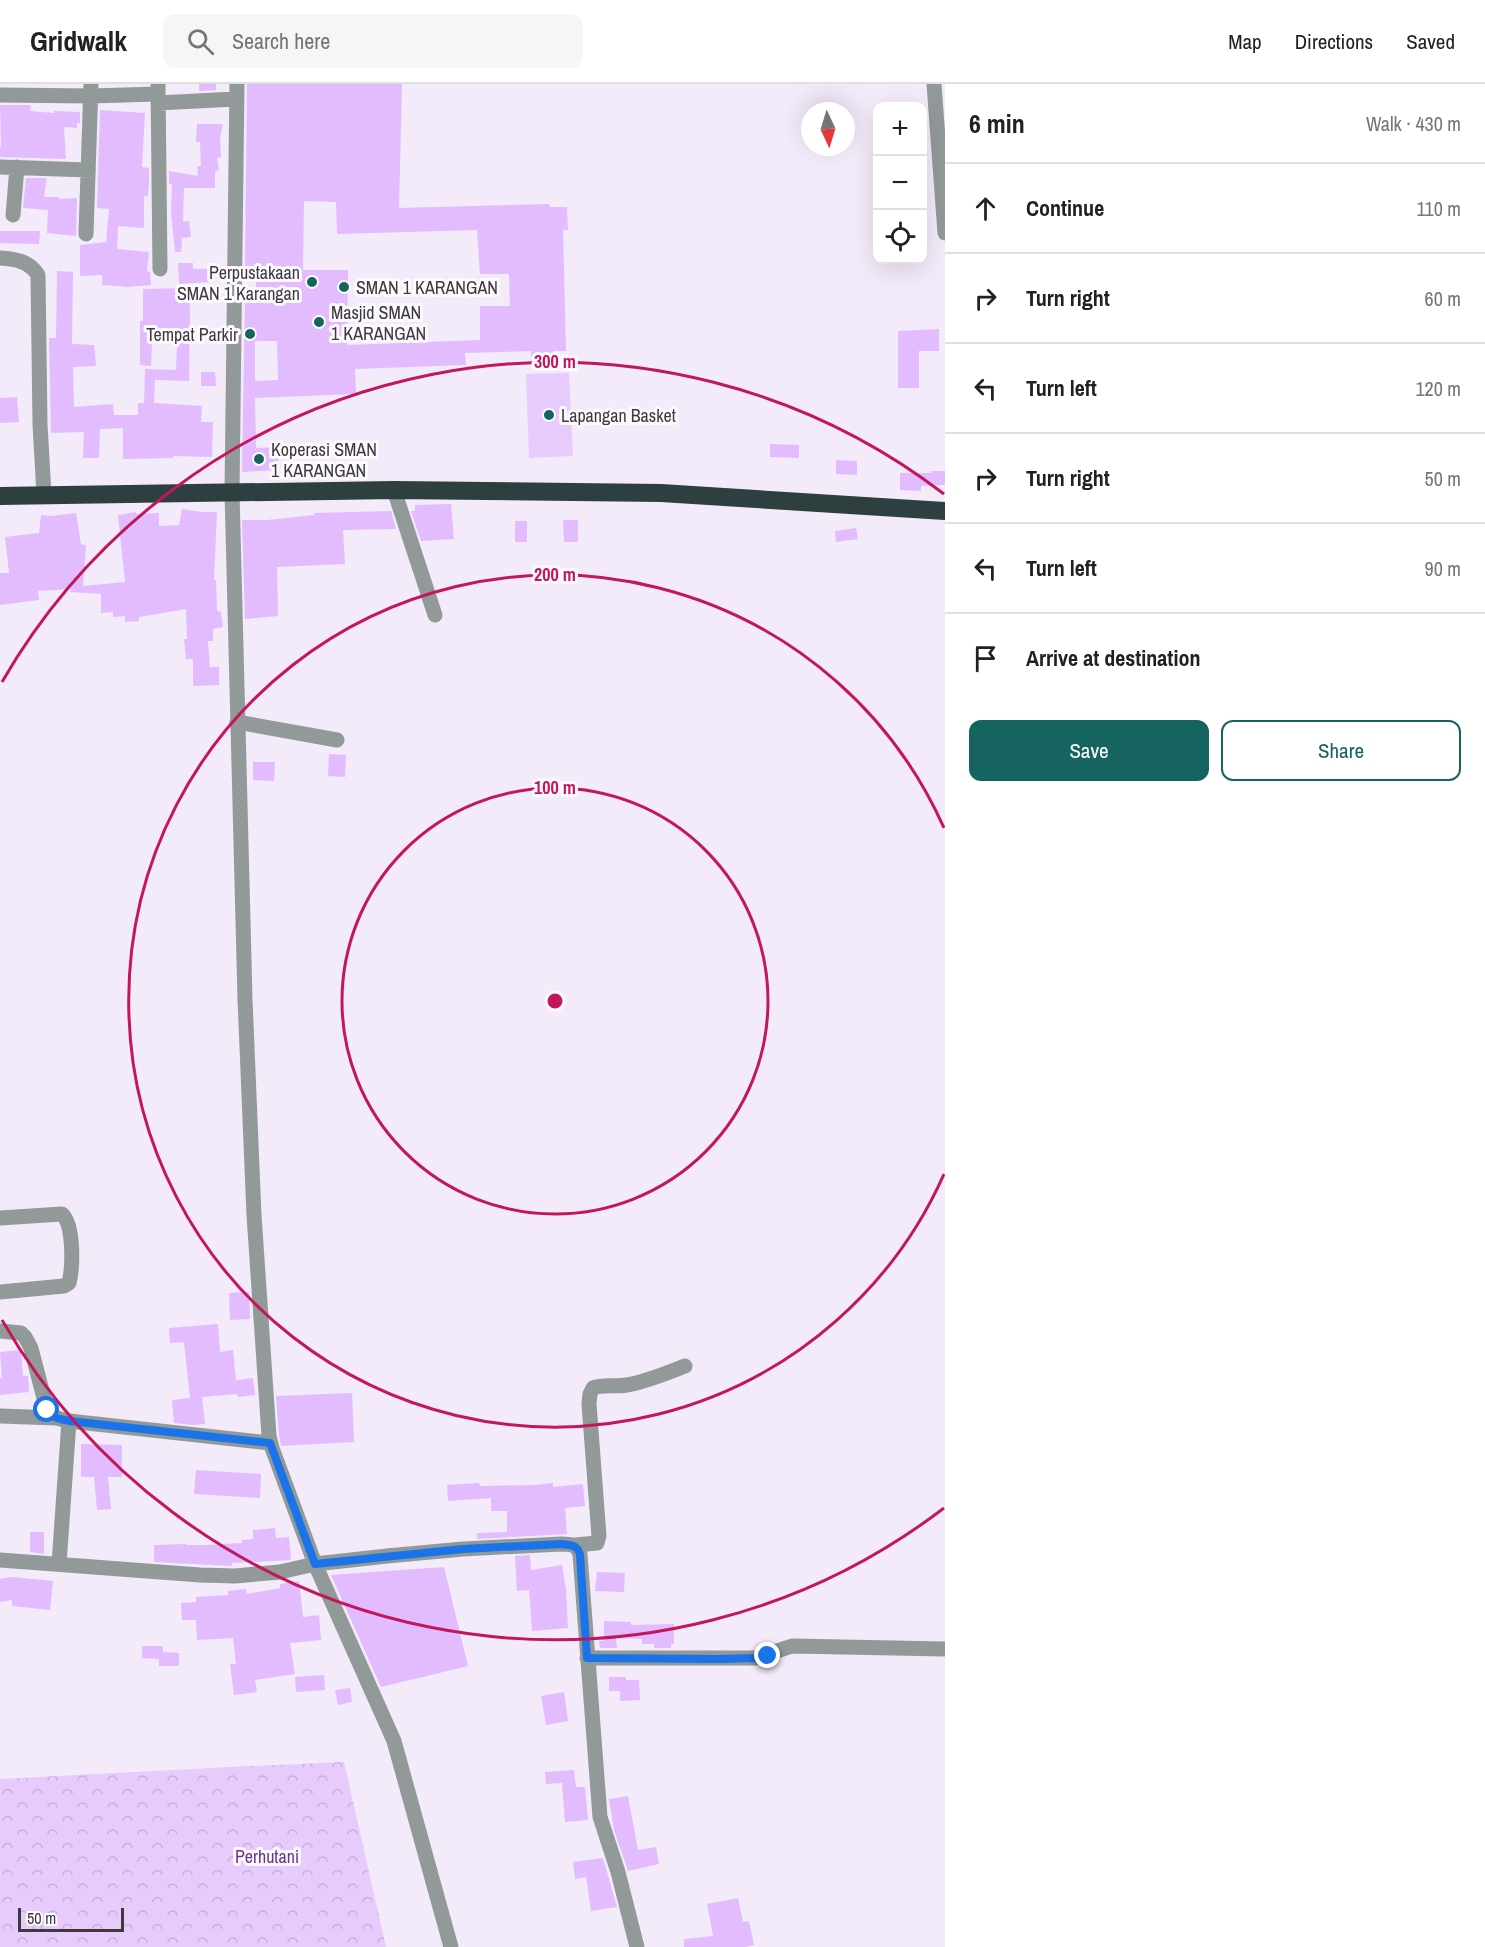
<!DOCTYPE html>
<html lang="en">
<head>
<meta charset="utf-8">
<style>
	body { margin:0; font-family:"Archivo Narrow",sans-serif; background:#f6f6f6; color:#202124 }
	.controls { position:absolute; right:18px; top:18px; display:grid; overflow:hidden; border-radius:12px; box-shadow:0 6px 24px #0002 }
	.controls button { width:54px; height:54px; display:grid; place-items:center; padding:0; border:0; border-bottom:2px solid #e0e0e0; background:#fff; color:#202124; font:30px sans-serif }
	.compass { position:absolute; left:801px; top:18px; width:54px; height:54px; border-radius:50%; background:#fff; box-shadow:0 6px 24px #0002; rotate:176deg }
	.scale { position:absolute; left:18px; bottom:15px; width:106px; box-sizing:border-box; padding-left:6px; border:3px solid #3d393f; border-top:0; font-size:16px; line-height:21px; white-space:nowrap; color:#3d393f; -webkit-text-stroke:4px #fcfafd; paint-order:stroke }
	.stop { position:absolute; width:18px; height:18px; margin:-14px; border:4px solid #1a73e8; border-radius:50%; background:#fff }
	.stop.end { background:#1a73e8; border-color:#fff; box-shadow:0 2px 6px #0008 }
	.list { margin:0; padding:0; list-style:none }
	h2 { display:flex; justify-content:space-between; align-items:center; height:78px; margin:0; padding:0 24px; font-size:26px }
	h2 small { font-size:20px; font-weight:400; color:#757577 }
	.list li { display:grid; grid-template-columns:39px 1fr auto; gap:18px; align-items:center; box-sizing:border-box; height:90px; padding:0 24px; border-top:2px solid #e0e0e0 }
	.list b { display:block; font-size:22px; white-space:nowrap }
	.list em { font-size:20px; font-style:normal; color:#757577 }
	.actions { display:flex; gap:12px; padding:18px 24px }
	.actions a { flex:1; padding:14px 0; border:2px solid #16645f; border-radius:12px; text-align:center; font-size:21px; color:#16645f }
	.actions .main { background:#16645f; color:#fff }
	.icon { flex:none; width:33px; height:33px; fill:none; stroke:currentColor; stroke-width:2; stroke-linecap:round; stroke-linejoin:round }
	.map { position:relative; flex:none; width:945px; height:1863px; overflow:hidden }
	header { display:flex; align-items:center; gap:36px; box-sizing:border-box; height:84px; padding:0 30px; background:#fff; border-bottom:2px solid #e0e0e0 }
	header strong { font-size:28px }
	nav { display:flex; gap:33px; margin-inline-start:auto; font-size:21px }
	.search { width:420px; height:54px; background:#f6f6f6; display:flex; align-items:center; gap:15px; box-sizing:border-box; padding:0 21px; border-radius:12px; color:#757577; font-size:22px }
	main { display:flex }
	aside { flex:1; background:#fff }
	.map>svg:first-child { display:block }
	.forest { fill:url(#forest-crowns) }
	.pitch { fill:#e7cbfd }
	.building { fill:#e2bcfe; fill-rule:evenodd }
	.lines { fill:none; stroke-linecap:round; stroke-linejoin:round }
	.minor { stroke:#919a99; stroke-width:15 }
	.highway { stroke:#2d3f3e; stroke-width:18 }
	.route { stroke:#1a73e8; stroke-width:8 }
	.ring { fill:none; stroke:#c2185b; stroke-width:3 }
	.poi-dot { fill:#16645f; stroke:#fcfafd; stroke-width:2 }
	.labels { text-anchor:middle; dominant-baseline:central; stroke-width:6; stroke-linejoin:round; paint-order:stroke }
	.poi-label { font-size:18px; fill:#3d393f; stroke:#fcfafd; text-anchor:start }
	.park-label { font-size:18px; fill:#6c318f; stroke:#fcfafd }
	.centre { fill:#c2185b; stroke:#fcfafd; stroke-width:3 }
	.ring-label { font-size:18px; text-anchor:middle; font-weight:bold; fill:#c2185b; stroke:#fcfafd; stroke-width:6; stroke-linejoin:round; paint-order:stroke }
</style>
</head>
<body>
<header>
<strong>Gridwalk</strong>
<div class="search"><svg class="icon" aria-label="search" viewBox="0 0 24 24"><circle cx="10" cy="10" r="6"/><path d="M15 15l6 6"/></svg>Search here</div>
<nav><a>Map</a><a>Directions</a><a>Saved</a></nav>
</header>
<main>
<div class="map">
<svg width="945" height="1863" viewBox="0 0 945 1863">
	<defs>
		<pattern id="forest-crowns" width="20" height="18" patternUnits="userSpaceOnUse" patternTransform="scale(1.5)"><rect width="20" height="18" fill="#e7cbfd"/><path d="M2 6a3 3 0 1 1 6 0M12 15a3 3 0 1 1 6 0" fill="none" stroke="#c7afda"/></pattern>
	</defs>
	<rect width="100%" height="100%" fill="#f3eafa"/>
	<path class="forest" d="M344,1678L386,1863H0V1695L230,1683Z"/>
	<path class="pitch" d="M569,289L573,372L529,374L526,290Z"/>
	<path class="building" d="M199,0H216V6L199,7Z
		M247,0H402L399,124L549,120L550,123H567L568,146H563L566,267H553L554,272L531,273V267L465,269L466,281L355,285L356,310L255,314L256,364L278,363V386L242,388L245,214H256V182H245ZM304,117L336,118L337,150L477,146L480,190H509L510,222H480V256L347,261L348,186H303ZM255,257H277L278,296L255,297Z
		M0,21H31L30,27L54,29V27L80,28V39H77V44L64,43L66,75L0,73V63H1Z
		M100,26L145,29L142,83L149,84V97L148,112H144V144L118,142L117,165L149,168L147,187L150,188L151,201L128,203L102,201V191L80,192V161L106,158L109,125L97,124Z
		M197,40H223L220,55L221,73L217,74L219,86L215,87V104H184L183,138L189,137L191,153L182,154L181,168H175L171,130L172,100H169V87L198,92L197,82H201L200,58H196Z
		M26,94H47L44,113H59V115L77,114L76,152L47,149L48,126L23,124Z
		M0,147H40L39,160L0,159Z
		M178,179H193V185H210V198L179,200Z
		M57,187L73,188L72,260L94,261L95,269L96,282L73,283L74,323L113,320L114,331H138V319H144L145,285L176,286L177,258H152L151,282L140,281V237H143V205L189,204L190,230L189,297L155,296L154,319L202,322L201,338H213L212,373L173,372V374L123,375V344L100,345L99,374H83L84,348L51,349L49,254H56Z
		M939,245V267H919V304H898V247Z
		M201,288H215L216,302H201Z
		M17,313L19,338L0,339V314Z
		M770,360L799,361V374L770,373Z
		M836,376L857,377V391L836,390Z
		M931,387H945V401L921,402V407L900,406V389H931Z
		M451,420L454,455L421,457L411,427H415V421Z
		M182,425L201,428H217L214,496H216L217,527L221,528L223,543L213,545V557H208L210,583H219V601L193,602V575H186L184,555H187L186,525L139,533V537L125,538V532L113,533V528L101,529V510L70,508L71,505L38,507L39,516L0,521V489H9L5,453L39,449L41,431L51,432L76,429L81,460L86,461L83,502L125,498L118,431L136,428V430L159,429V442L179,441Z
		M391,427L396,445L343,446L345,480L277,483L278,532L245,535L242,436H267L314,431V429Z
		M563,436H578V458H564Z
		M515,437H527V458H515Z
		M856,444L858,455L836,458L835,447Z
		M329,670L346,671L345,693L328,692Z
		M253,678H275L274,697L253,696Z
		M249,1208L250,1235L230,1236L229,1209Z
		M218,1240L220,1268L233,1266L236,1296L253,1294L255,1311L238,1313L237,1310L202,1313L205,1340L193,1341L174,1339L172,1316L190,1314L184,1258L170,1259L169,1244Z
		M21,1266L23,1292H28L29,1308L0,1311V1294H2L0,1268Z
		M352,1309L354,1358L281,1362L279,1350L276,1312Z
		M81,1360L122,1361V1393H108L111,1425L97,1426L94,1393H81Z
		M196,1386L261,1390L260,1414L194,1410Z
		M479,1399L480,1402L535,1401L553,1399V1403L583,1400L585,1422L565,1424L567,1450L477,1455V1449L507,1448V1427H491V1414L448,1417L447,1401Z
		M275,1444L276,1454L289,1453L291,1476L232,1479V1482L154,1478V1461L186,1460L187,1461H207L242,1459V1456L253,1455V1446Z
		M30,1448H44V1470L30,1468Z
		M530,1471L531,1486L562,1481L566,1506L568,1544L532,1547L529,1506L517,1507L515,1472Z
		M444,1483L468,1582L381,1603L331,1491Z
		M597,1488L625,1489L624,1508L595,1507Z
		M12,1493L53,1497L50,1526L12,1522V1516L0,1518V1495Z
		M299,1497L303,1533L319,1531L321,1556L290,1559L295,1590L255,1596L257,1608L234,1611L230,1580H236L233,1554L197,1556L196,1536H182L181,1519L196,1518V1513L228,1511V1507L246,1505L247,1510L280,1504V1500Z
		M604,1537L631,1538V1541L674,1540V1560H671V1564H654V1560H642V1555L616,1554L617,1564H600L599,1557H604Z
		M142,1562H163V1568L179,1569V1582H159V1575L142,1574Z
		M324,1591L325,1606L296,1608L295,1593Z
		M609,1593H626V1596H639L640,1616L620,1617V1607H609Z
		M350,1604L352,1618L338,1621L335,1606Z
		M564,1608L568,1637L546,1641L541,1612Z
		M574,1686L576,1703H585L588,1736L565,1738L562,1699L546,1700L545,1688Z
		M628,1712L638,1766L656,1763L659,1780L628,1787L614,1746L609,1715Z
		M603,1774L617,1823L591,1827L586,1793L575,1795L573,1778Z
		M738,1814L743,1838L749,1837L754,1861L745,1863H684V1855L713,1852L707,1820Z"/>
	<g class="lines">
		<path class="minor" d="M158,0L160,185
			M237,0L232,408L245,915L254,1131L269,1352L272,1364L315,1480L394,1657L451,1863
			M934,0L945,149
			M0,11L91,12L158,10
			M158,19L236,15
			M0,83L88,86
			M13,131L17,83
			M86,150L91,0
			M0,174C16,175 29,177 38,191L40,340L44,411
			M394,406L435,531
			M237,638L337,656
			M0,1134L62,1130C74,1141 73,1183 69,1199L64,1202L0,1208
			M0,1247L21,1249L25,1253L31,1264L47,1326C52,1334 60,1335 69,1337L270,1359
			M0,1332L56,1334
			M575,1461L597,1459L599,1452L589,1320L590,1310L593,1304C603,1300 614,1303 626,1301C646,1298 666,1289 685,1282
			M0,1476L200,1491L235,1492L280,1488L315,1480L387,1472L463,1465L561,1460C571,1460 578,1461 580,1471L600,1733L618,1788L637,1863
			M59,1480L69,1337
			M587,1574H756L792,1562L945,1565"/>
		<path class="highway" d="M0,412L394,406L661,409L945,427"/>
	</g>
	<g class="lines">
		<path class="route" d="M47,1326C52,1334 60,1335 69,1337L270,1359L315,1480L463,1465L561,1460C571,1461 578,1461 580,1471L587,1574L719,1575L756,1574L768,1572"/>
	</g>
	<g class="ring">
		<circle cx="555" cy="917" r="213"/>
		<path d="M944 1090A426 426 0 1 1 944 744"/>
		<path d="M944 1424A639 639 0 0 1 2 1236M2 598A639 639 0 0 1 944 410"/>
	</g>
	<g class="poi-dot">
		<circle cx="312" cy="198" r="6"/>
		<circle cx="344" cy="203" r="6"/>
		<circle cx="319" cy="238" r="6"/>
		<circle cx="250" cy="250" r="6"/>
		<circle cx="549" cy="331" r="6"/>
		<circle cx="259" cy="375" r="6"/>
	</g>
	<g class="labels">
		<g class="poi-label">
			<text x="300" y="188" text-anchor="end">Perpustakaan<tspan x="300" dy="21">SMAN 1 Karangan</tspan></text>
			<text x="356" y="203">SMAN 1 KARANGAN</text>
			<text x="331" y="228">Masjid SMAN<tspan x="331" dy="21">1 KARANGAN</tspan></text>
			<text x="238" y="250" text-anchor="end">Tempat Parkir</text>
			<text x="561" y="331">Lapangan Basket</text>
			<text x="271" y="365">Koperasi SMAN<tspan x="271" dy="21">1 KARANGAN</tspan></text>
		</g>
		<g class="park-label">
			<text x="267" y="1772">Perhutani</text>
		</g>
	</g>
	<circle cx="555" cy="917" r="9" class="centre"/>
	<g class="ring-label">
		<text x="555" y="284">300 m</text>
		<text x="555" y="497">200 m</text>
		<text x="555" y="710">100 m</text>
	</g>
</svg>
<div class="controls">
<button>+</button>
<button>−</button>
<button><svg class="icon" aria-label="locate" viewBox="0 0 24 24"><circle cx="12" cy="12" r="6"/><path d="M12 2v4M12 18v4M2 12h4M18 12h4"/></svg></button>
</div>
<svg class="compass" viewBox="-18 -18 36 36"><path d="M0-13l5 13h-10z" fill="#e53935"/><path d="M0 13l5-13h-10z" fill="#757577"/></svg>
<div class="scale">50 m</div>
<div class="stop" style="left:47px;top:1326px"></div>
<div class="stop end" style="left:768px;top:1572px"></div>
</div>
<aside>
<h2>6 min<small>Walk · 430 m</small></h2>
<ul class="list">
<li><svg class="icon" aria-label="ahead" viewBox="0 0 24 24"><path d="M12 20V5M6 11l6-6 6 6"/></svg><div><b>Continue</b></div><em>110 m</em></li>
<li><svg class="icon" aria-label="right" viewBox="0 0 24 24"><path d="M7 20v-9h11M14 6l5 5-5 5"/></svg><div><b>Turn right</b></div><em>60 m</em></li>
<li><svg class="icon" aria-label="left" viewBox="0 0 24 24"><path d="M17 20v-9H6M10 6l-5 5 5 5"/></svg><div><b>Turn left</b></div><em>120 m</em></li>
<li><svg class="icon" aria-label="right" viewBox="0 0 24 24"><path d="M7 20v-9h11M14 6l5 5-5 5"/></svg><div><b>Turn right</b></div><em>50 m</em></li>
<li><svg class="icon" aria-label="left" viewBox="0 0 24 24"><path d="M17 20v-9H6M10 6l-5 5 5 5"/></svg><div><b>Turn left</b></div><em>90 m</em></li>
<li><svg class="icon" aria-label="arrive" viewBox="0 0 24 24"><path d="M6 21V4h12l-3 4 3 4H6"/></svg><div><b>Arrive at destination</b></div></li>
</ul>
<div class="actions"><a class="main">Save</a><a>Share</a></div>
</aside>
</main>
</body>
</html>
